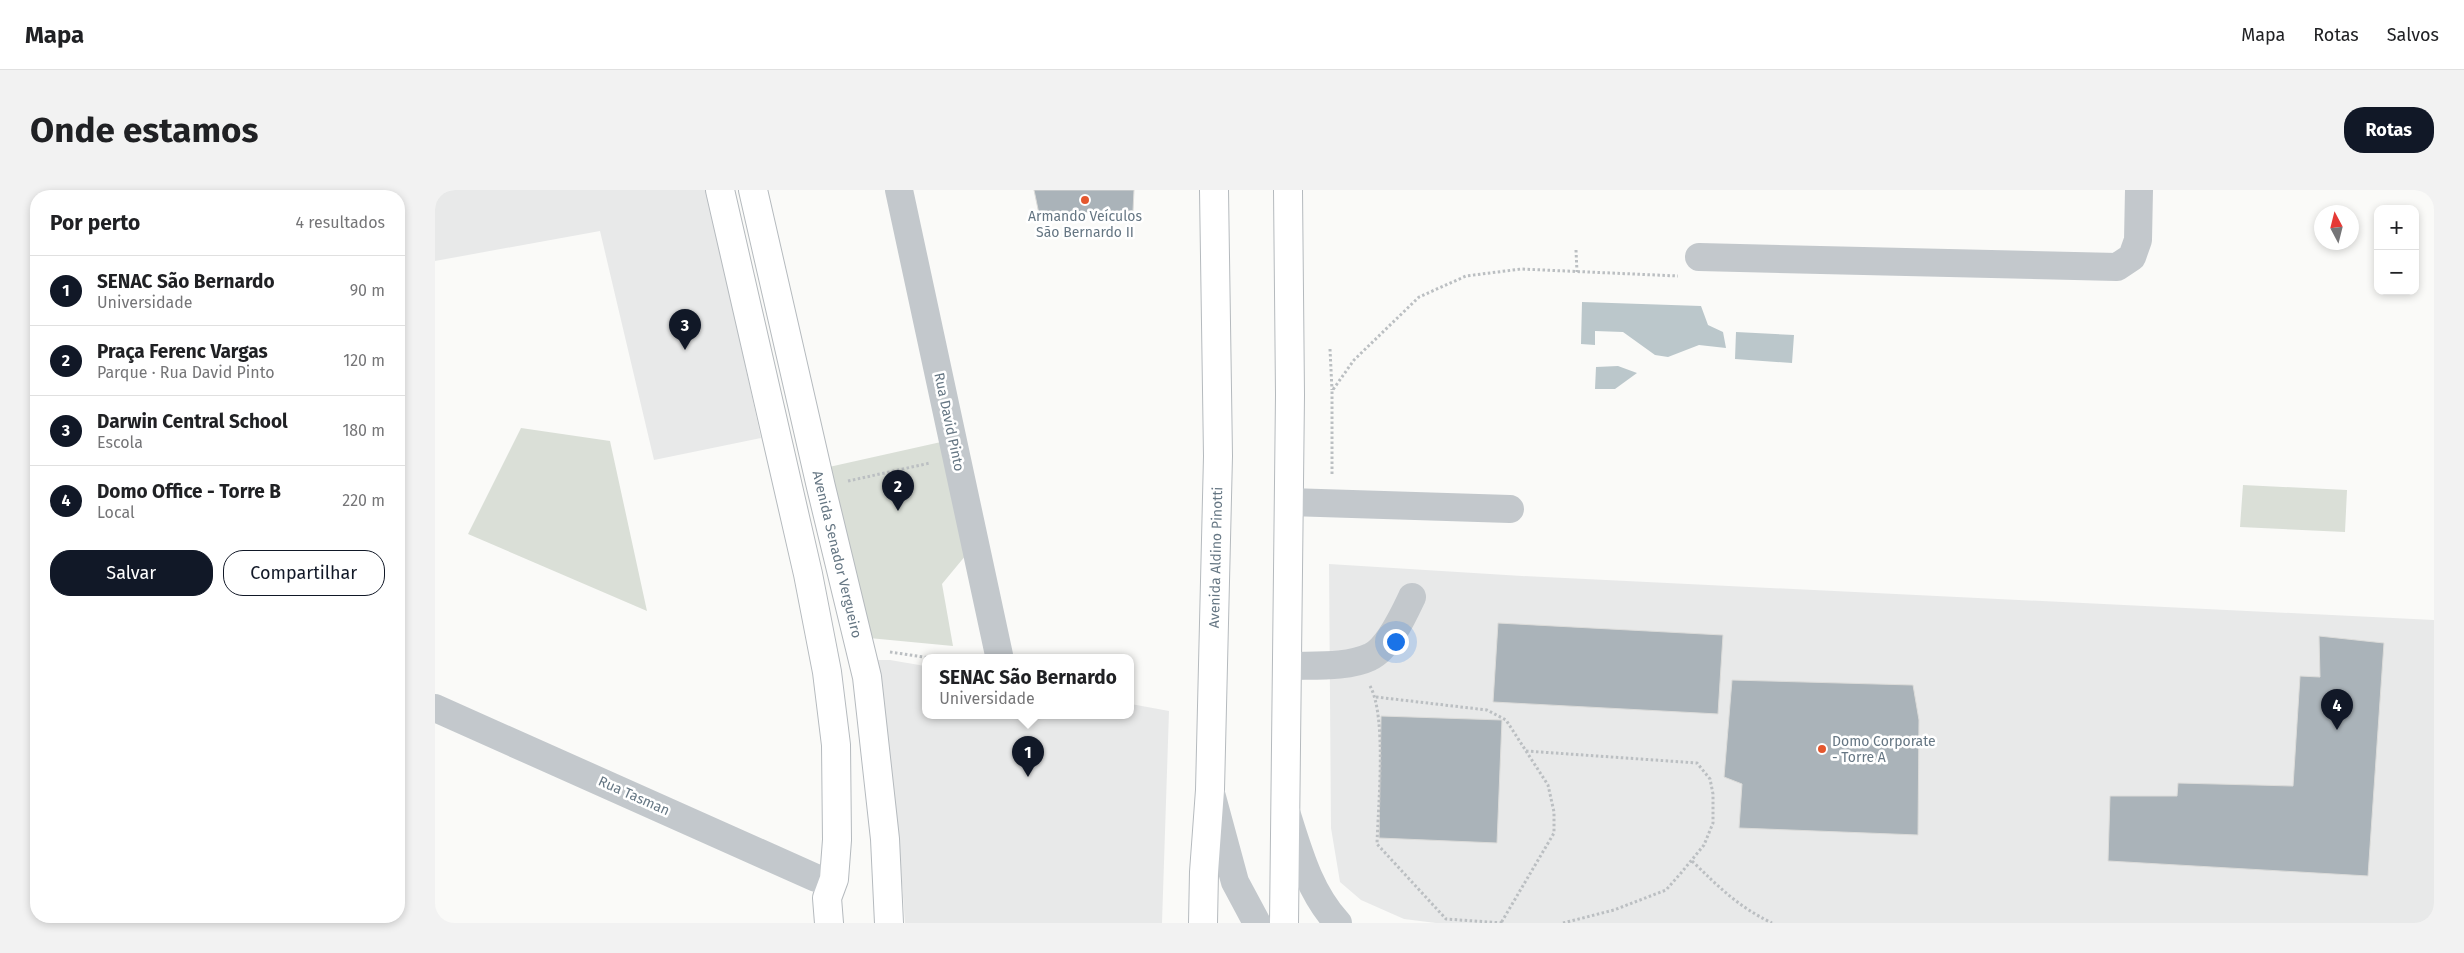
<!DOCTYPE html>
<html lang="pt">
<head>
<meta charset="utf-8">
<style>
	body { margin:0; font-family:"Fira Sans",sans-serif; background:#f2f2f2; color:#202124 }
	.controls { position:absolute; right:15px; top:15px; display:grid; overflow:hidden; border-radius:10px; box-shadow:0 2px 8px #0003 }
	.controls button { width:45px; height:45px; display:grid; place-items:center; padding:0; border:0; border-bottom:1px solid #e0e0e0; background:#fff; color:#202124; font:25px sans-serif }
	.compass { position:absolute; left:1879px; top:15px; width:45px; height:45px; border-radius:50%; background:#fff; box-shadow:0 2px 8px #0003; rotate:353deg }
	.you { position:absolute; left:960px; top:451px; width:18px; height:18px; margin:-12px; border:4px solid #fff; border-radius:50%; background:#1a73e8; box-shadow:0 0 0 8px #1a73e833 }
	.badge { display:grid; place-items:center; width:32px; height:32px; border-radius:50%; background:#111827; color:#fff; font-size:16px; font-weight:700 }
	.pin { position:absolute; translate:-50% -41px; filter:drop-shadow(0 1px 2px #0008) }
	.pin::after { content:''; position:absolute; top:26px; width:18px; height:15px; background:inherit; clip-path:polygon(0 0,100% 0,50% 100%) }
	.popup { position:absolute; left:487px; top:464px; width:212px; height:65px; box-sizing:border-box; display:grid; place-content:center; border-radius:10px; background:#fff; filter:drop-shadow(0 1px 4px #0005); font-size:16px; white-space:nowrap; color:#757577 }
	.popup b { font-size:19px; color:#202124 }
	.popup::after { content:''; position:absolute; left:50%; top:100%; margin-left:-10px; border:10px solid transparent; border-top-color:#fff }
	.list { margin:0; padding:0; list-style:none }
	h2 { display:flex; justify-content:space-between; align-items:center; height:65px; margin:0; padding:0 20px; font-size:21px }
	h2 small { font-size:16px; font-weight:400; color:#757577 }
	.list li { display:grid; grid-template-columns:32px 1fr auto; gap:15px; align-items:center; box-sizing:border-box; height:70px; padding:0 20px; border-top:1px solid #e0e0e0 }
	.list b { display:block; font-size:19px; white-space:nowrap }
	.list p { margin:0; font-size:16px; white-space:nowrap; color:#757577 }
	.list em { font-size:16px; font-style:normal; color:#757577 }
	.actions { display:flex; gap:10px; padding:15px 20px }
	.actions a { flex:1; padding:11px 0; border:1px solid #111827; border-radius:20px; text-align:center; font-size:18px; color:#111827 }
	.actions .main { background:#111827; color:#fff }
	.map { position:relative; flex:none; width:1999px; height:733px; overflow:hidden; border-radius:20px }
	header { display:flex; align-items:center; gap:30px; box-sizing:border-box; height:70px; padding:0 25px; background:#fff; border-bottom:1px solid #e0e0e0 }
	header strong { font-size:24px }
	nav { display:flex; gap:28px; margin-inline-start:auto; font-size:18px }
	.intro { display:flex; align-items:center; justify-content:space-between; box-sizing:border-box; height:120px; padding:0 30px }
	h1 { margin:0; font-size:35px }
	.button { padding:12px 22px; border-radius:20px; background:#111827; color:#fff; font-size:18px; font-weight:700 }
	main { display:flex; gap:30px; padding:0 30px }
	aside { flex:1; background:#fff; border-radius:20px; box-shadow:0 2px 8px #0003 }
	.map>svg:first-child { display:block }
	.built { fill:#e8e9e9 }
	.green { fill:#dadfd7 }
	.water { fill:#bbc7cb }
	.building { fill:#aab3b9; stroke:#dcdcda }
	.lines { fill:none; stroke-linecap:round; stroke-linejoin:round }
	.major-casing { stroke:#b5babe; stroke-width:30 }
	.path { stroke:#bbbfc2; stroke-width:3; stroke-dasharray:2.5 2.5; stroke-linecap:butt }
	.minor { stroke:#c3c8cc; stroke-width:28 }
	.major { stroke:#fff; stroke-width:28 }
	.poi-dot { fill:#e4572e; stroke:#fff; stroke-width:2 }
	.labels { text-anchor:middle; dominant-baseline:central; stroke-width:5; stroke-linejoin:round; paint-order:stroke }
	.poi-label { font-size:14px; fill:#657683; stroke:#fff }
	.street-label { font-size:14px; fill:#657683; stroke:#fff }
</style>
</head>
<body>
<header>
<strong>Mapa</strong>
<nav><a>Mapa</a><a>Rotas</a><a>Salvos</a></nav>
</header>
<div class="intro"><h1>Onde estamos</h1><a class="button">Rotas</a></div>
<main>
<aside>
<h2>Por perto<small>4 resultados</small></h2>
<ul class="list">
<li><span class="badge">1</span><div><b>SENAC São Bernardo</b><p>Universidade</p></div><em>90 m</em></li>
<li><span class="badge">2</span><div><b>Praça Ferenc Vargas</b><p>Parque · Rua David Pinto</p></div><em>120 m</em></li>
<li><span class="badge">3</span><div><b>Darwin Central School</b><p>Escola</p></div><em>180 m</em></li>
<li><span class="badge">4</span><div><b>Domo Office - Torre B</b><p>Local</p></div><em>220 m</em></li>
</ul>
<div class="actions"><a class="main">Salvar</a><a>Compartilhar</a></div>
</aside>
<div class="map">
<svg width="1999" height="733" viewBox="0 0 1999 733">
	<rect width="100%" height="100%" fill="#fafaf8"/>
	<path class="built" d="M0,0H272L326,248L219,270L165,41L0,71Z
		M894,374L1087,386L1999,430V733H1001L969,729L926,710L905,692L896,638Z
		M440,470H455L490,476V526H696V514L734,521L727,733H470L464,653Z"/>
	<path class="green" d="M86,238L175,251L212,421L33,344Z
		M506,252L531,365L507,394L518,456L434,448L394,277Z
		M1808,295L1912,300L1910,342L1805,337Z"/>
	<path class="water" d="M1147,112L1266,116L1273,135L1288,142L1291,158L1264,155L1233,167L1220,165L1188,142L1160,141V155L1146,154Z
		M1301,142L1359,145L1357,173L1300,169Z
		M1183,176L1202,183L1180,199H1160L1161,177Z"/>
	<path class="building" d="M599,0H699L698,21L604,24Z
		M1063,433L1288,445L1283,524L1058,512Z
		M1884,446L1949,453L1933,686L1673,671L1675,606H1742L1743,593L1858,596L1865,486L1885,487Z
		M1297,490L1478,495L1484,530L1483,645L1304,638L1307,594L1289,587Z
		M946,526L1067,530L1062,653L944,648Z"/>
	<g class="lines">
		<g class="major-casing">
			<g id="major">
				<path d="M285,0L373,384L392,482L401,555L402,650L399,689L392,708L394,733"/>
				<path id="s1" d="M318,0L386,297L432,487L450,649L454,733"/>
				<path id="s2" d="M768,733L769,682L775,600L783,266L779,0"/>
				<path d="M849,733L855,205L853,0"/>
			</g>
		</g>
		<path class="path" d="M1141,60L1142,82
			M895,159L897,200
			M897,284V201L919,170L984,107L1031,86L1086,79L1243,86
			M413,291L495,273
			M455,462L495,468
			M935,496C952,526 943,617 942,654L1011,729L1068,733
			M941,507L1052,520L1071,530L1113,595L1119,622V643L1066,733
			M1091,561L1262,573L1275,589L1278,604V633L1269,655L1246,683L1231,700L1179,720L1128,733
			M1257,671C1284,697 1302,716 1337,733"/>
		<path class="minor" d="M464,0L564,465
			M1264,67L1682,77L1697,67L1703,50L1704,0
			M854,312L1075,319
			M853,476C878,475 912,478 935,467C953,459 969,424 977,407
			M0,518L381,688L399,689
			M777,607L800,692L822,733
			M852,625C864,663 875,703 903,733"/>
		<use href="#major" class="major"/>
	</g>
	<g class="poi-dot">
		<circle cx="650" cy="10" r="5"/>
		<circle cx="1387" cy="559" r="5"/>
	</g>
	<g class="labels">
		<g class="poi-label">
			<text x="650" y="26">Armando Veículos<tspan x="650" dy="16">São Bernardo II</tspan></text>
			<text x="1397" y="551" text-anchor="start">Domo Corporate<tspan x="1397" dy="16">- Torre A</tspan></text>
		</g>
		<g class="street-label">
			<text transform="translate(514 232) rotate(78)">Rua David Pinto</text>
			<text stroke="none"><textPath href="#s1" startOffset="374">Avenida Senador Vergueiro</textPath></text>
			<text stroke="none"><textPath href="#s2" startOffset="366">Avenida Aldino Pinotti</textPath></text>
			<text transform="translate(199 606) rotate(24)">Rua Tasman</text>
		</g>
	</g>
</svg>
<div class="controls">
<button>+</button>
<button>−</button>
</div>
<svg class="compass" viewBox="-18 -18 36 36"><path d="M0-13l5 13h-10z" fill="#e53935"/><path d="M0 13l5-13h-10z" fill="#757577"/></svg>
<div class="you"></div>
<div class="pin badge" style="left:593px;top:587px">1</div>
<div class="popup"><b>SENAC São Bernardo</b>Universidade</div>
<div class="pin badge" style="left:463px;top:321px">2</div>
<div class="pin badge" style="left:250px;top:160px">3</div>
<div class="pin badge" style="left:1902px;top:540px">4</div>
</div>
</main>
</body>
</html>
